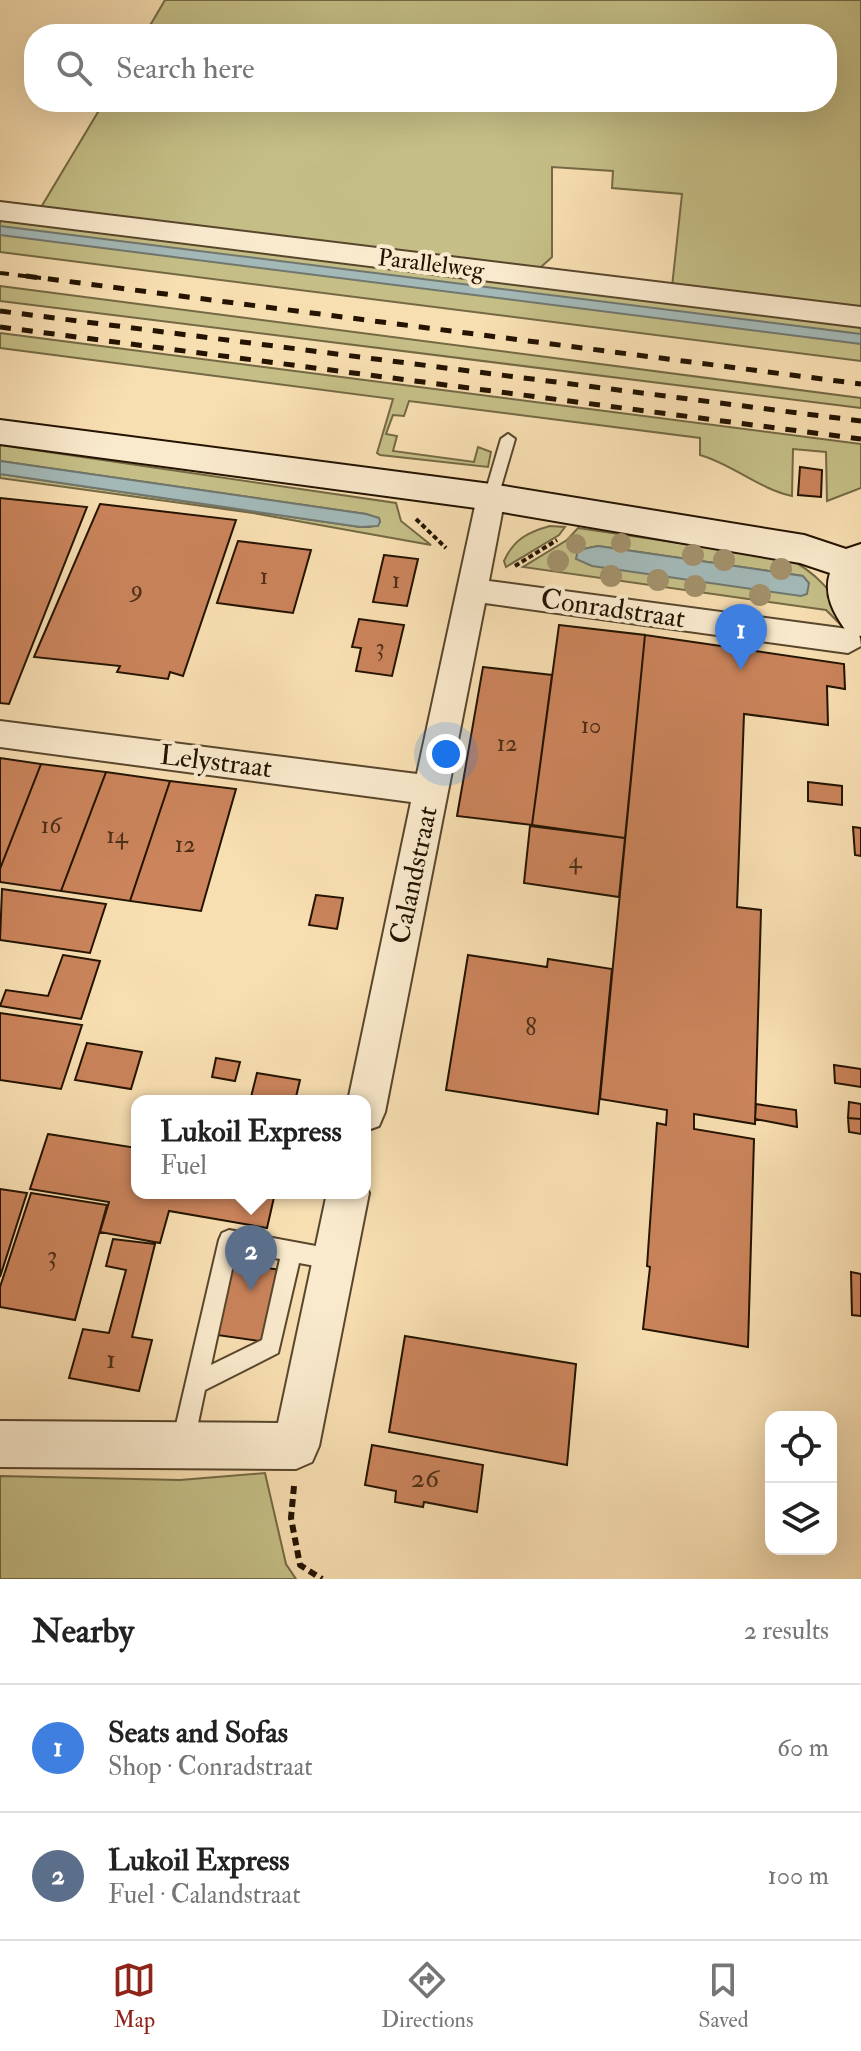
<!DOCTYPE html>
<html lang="en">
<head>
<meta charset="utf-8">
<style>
	body { margin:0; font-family:"IM FELL Double Pica",serif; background:#f6f6f6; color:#222 }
	.controls { position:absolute; right:24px; bottom:24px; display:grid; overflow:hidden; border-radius:16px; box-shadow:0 8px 32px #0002 }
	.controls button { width:72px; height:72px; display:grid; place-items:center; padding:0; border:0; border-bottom:2px solid #e0e0e0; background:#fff; color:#222; font:40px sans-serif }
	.you { position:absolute; left:446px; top:754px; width:28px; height:28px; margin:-20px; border:6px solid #fff; border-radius:50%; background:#1a73e8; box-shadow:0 0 0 12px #1a73e833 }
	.badge { display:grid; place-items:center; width:52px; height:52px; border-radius:50%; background:#8f2418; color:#fff; font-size:26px; font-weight:700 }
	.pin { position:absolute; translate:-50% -66px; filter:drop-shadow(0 2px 4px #0008) }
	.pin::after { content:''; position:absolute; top:42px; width:28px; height:24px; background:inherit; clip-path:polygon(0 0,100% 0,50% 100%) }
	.popup { position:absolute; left:131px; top:1095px; width:240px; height:104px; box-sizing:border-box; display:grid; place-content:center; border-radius:16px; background:#fff; filter:drop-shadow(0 2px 6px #0005); font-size:26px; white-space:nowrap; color:#767676 }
	.popup b { font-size:30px; color:#222 }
	.popup::after { content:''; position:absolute; left:50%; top:100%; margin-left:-16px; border:16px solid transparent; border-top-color:#fff }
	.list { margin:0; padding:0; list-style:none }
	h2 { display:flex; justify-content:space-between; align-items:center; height:104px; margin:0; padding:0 32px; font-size:34px }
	h2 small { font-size:26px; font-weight:400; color:#767676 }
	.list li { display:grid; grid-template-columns:52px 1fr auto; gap:24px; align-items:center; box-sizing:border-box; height:128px; padding:0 32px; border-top:2px solid #e0e0e0 }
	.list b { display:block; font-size:30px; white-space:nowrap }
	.list p { margin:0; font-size:26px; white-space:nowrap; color:#767676 }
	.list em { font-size:26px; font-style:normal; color:#767676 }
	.icon { flex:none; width:44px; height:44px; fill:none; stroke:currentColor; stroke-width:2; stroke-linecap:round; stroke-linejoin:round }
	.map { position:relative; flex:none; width:861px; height:1579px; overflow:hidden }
	.search { position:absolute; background:#fff; box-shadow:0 8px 32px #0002; left:24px; right:24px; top:24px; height:88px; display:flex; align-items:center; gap:20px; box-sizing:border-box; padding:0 28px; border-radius:32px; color:#767676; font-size:30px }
	.sheet { height:360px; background:#fff }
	nav { display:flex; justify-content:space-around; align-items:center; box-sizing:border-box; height:112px; border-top:2px solid #e0e0e0; background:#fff; font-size:22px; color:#767676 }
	nav a { display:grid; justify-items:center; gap:4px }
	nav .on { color:#8f2418 }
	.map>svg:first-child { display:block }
	.green { fill:#c5bf87; stroke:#746944; stroke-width:2; fill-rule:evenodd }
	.water { fill:#a3b9b8; stroke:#70776e; stroke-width:2 }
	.building { fill:#cb845c; stroke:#231300; stroke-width:2 }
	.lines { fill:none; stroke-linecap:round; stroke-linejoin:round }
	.service-casing { stroke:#58462c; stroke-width:4 }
	.minor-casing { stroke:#58462c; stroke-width:4 }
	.tertiary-casing { stroke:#58462c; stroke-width:4 }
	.secondary-casing { stroke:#231300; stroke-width:4 }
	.path-far1 { stroke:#231300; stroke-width:4; stroke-dasharray:5 3; stroke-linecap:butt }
	.path { stroke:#231300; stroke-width:6; stroke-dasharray:8 5; stroke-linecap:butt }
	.service { fill:#faeacd; fill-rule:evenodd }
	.minor { fill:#faeacd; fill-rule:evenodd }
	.tertiary { fill:#faeacd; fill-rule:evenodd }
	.secondary { fill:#faeacd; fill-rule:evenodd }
	.rail-far1 { stroke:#231300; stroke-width:4; stroke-dasharray:9 9; stroke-linecap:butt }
	.rail { stroke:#231300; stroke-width:5; stroke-dasharray:11 11; stroke-linecap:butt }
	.tree { fill:#a2906a }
	.labels { text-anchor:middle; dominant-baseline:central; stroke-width:8; stroke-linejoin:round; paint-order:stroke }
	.far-street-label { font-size:24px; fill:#231300; stroke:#faeacd }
	.number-label { font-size:24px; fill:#4d2f17 }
	.street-label { font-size:28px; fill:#231300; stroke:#faeacd }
	.near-number-label { font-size:28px; fill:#4d2f17 }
</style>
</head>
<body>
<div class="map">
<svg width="861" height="1579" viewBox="0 0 861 1579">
	<rect width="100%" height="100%" fill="#f8dfb2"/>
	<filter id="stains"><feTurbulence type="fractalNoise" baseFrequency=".0025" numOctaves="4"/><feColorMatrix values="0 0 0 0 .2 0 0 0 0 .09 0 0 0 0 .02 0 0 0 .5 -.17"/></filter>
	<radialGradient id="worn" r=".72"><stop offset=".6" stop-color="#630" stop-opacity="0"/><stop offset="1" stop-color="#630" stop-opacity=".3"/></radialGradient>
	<path class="green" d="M165,0H861V310L672,287L682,194L612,188L613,171L552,167V257L541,267L529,268L40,209L104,102H827V34H145Z
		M0,218L861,325V361L0,252Z
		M0,286L861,398V408L0,301Z
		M0,333L861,444V488L827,501L826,452L793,449L792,496C759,489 732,464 700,455V438L409,401L404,416L393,415L386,434L397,436L393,451L474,462L478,447L491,452L488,467L380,455L377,453L393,399L0,348Z
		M0,445L396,503L401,521L431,545L253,513L0,478V474L360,527H370L380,522L379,518L366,514L0,461Z
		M550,526L565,527L559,535L506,567L504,561C514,539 528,532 550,526Z
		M578,528L788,559C823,574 839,605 861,634V645L826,610L523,567L567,540ZM598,546L803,576L578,550Z
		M265,1473L286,1564L296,1579H0V1476L180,1480Z"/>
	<path class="water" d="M0,226L861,334V344L0,235Z
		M0,461L366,514L379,518L380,522L378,526L360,527L0,474Z
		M598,546L803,576L809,583L807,594L801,596L592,566L576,559L578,550Z"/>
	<path class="building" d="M800,467L822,470L821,497L798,495Z
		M0,498L87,507L9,704L0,703Z
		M100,504L236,520L183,676L170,672L168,679L117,672L120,666L34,657Z
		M238,541L311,550L293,613L217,603Z
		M384,555L418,559L407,606L373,602Z
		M359,619L404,625L392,676L356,671L361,648L352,647Z
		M559,625L645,635L625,838L532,825Z
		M645,635L844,664L845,689L827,686L828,725L744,714L737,907L761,910L755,1124L694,1114V1129L754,1139L748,1347L643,1329L650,1267L647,1266L657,1123L666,1125L667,1110L600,1099Z
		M483,667L552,675L532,825L457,816Z
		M0,758L41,764L0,869Z
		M41,764L106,772L61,891L0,882V869Z
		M106,772L170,781L130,901L61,891Z
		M170,781L236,789L201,911L130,901Z
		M808,782L842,786V805L808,801Z
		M530,826L625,838L619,897L524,883Z
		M853,827L861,828V856L855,855Z
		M2,889L106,904L90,953L0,940Z
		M316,895L343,898L337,929L309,925Z
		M63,955L100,961L81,1019L0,1006L6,990L48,996Z
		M468,955L547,967L548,959L612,969L598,1114L446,1090Z
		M0,1013L82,1025L61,1089L0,1080Z
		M87,1043L142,1052L131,1089L75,1080Z
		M216,1058L240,1062L235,1081L212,1077Z
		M834,1065L861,1069V1087L835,1083Z
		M257,1073L300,1080L295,1101H250Z
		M849,1102L861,1104V1119L848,1118Z
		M756,1104L796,1110L797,1127L755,1119Z
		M848,1118L861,1119V1134L849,1132Z
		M48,1134L137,1148V1193H275L267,1228L169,1211L160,1243L100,1232L109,1202L30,1189Z
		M0,1189L27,1193L0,1277Z
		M31,1193L107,1205L75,1320L0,1307V1287Z
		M113,1239L155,1244L132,1337L152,1340L139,1391L69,1378L83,1329L109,1333L126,1270L106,1266Z
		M233,1263L281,1270L266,1342L217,1335Z
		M851,1272L861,1274V1316L852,1315Z
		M405,1336L576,1364L567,1465L389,1432Z
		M372,1445L483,1465L477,1512L424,1502L423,1507L395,1502L396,1491L365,1485Z"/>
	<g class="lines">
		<g class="service-casing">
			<path id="service" d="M508,434L515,439L498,497L491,502L484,497L501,439Z
				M229,1230L332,1249L339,1252L342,1259L339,1266L332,1269L299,1263L278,1353L205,1390L194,1442L191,1450L183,1453L175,1450L172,1442L219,1240L222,1233ZM236,1251L280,1259L262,1340L211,1365Z"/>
		</g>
		<g class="minor-casing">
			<path id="minor" d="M491,487L501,490L505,497L489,581L848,629L859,632L861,646L848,653L485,603L385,1112L379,1126L365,1131V1101H348L411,802L0,747V721L417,774L477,497L481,490Z
				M365,1184L369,1193L319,1446L312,1462L296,1469L0,1467V1421L278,1423L327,1193H365Z"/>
		</g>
		<g class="tertiary-casing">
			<path id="tertiary" d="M0,202L861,307V327L0,220Z"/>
		</g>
		<g class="secondary-casing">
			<path id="secondary" d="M0,420L491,484L804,535L846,549L861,544V636L847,632C834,614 823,595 830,573L800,563L491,510L0,444Z"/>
		</g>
		<path class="path-far1" d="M416,519L446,548
			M515,566L557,540"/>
		<path class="path" d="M294,1486L291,1518L300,1565L322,1579"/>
		<use href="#service" class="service"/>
		<use href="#minor" class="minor"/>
		<use href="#tertiary" class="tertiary"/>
		<use href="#secondary" class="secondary"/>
		<path class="rail-far1" d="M0,273L41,278"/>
		<path class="rail" d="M26,276L861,384
			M0,311L861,421
			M0,327L861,439"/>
	</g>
	<g class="tree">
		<circle cx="621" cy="543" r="10"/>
		<circle cx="576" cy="544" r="10"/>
		<circle cx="693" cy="555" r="11"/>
		<circle cx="724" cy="560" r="11"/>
		<circle cx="558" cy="561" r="11"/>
		<circle cx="781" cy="569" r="11"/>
		<circle cx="611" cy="576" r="11"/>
		<circle cx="658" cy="580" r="11"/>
		<circle cx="695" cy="586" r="11"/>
		<circle cx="760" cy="595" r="11"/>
	</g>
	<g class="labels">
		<g class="far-street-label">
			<text transform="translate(431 264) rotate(7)">Parallelweg</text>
		</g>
		<g class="number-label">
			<text x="264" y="576">1</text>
			<text x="396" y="580">1</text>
			<text x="137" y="589">9</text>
			<text x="380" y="647">3</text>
			<text x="591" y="725">10</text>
			<text x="507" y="743">12</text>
			<text x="51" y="825">16</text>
			<text x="117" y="835">14</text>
			<text x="185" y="844">12</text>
			<text x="575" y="860">4</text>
			<text x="531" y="1027">8</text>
		</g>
		<g class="street-label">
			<text transform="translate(613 609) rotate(8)">Conradstraat</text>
			<text transform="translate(216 762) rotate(7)">Lelystraat</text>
			<text transform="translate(414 875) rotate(-78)">Calandstraat</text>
		</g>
		<g class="near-number-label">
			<text x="52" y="1255">3</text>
			<text x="111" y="1359">1</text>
			<text x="425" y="1478">26</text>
		</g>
	</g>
	<rect width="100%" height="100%" filter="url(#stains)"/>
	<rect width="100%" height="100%" fill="url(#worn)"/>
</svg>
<div class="controls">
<button><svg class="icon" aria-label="locate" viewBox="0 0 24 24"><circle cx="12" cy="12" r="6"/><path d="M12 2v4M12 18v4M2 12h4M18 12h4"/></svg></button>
<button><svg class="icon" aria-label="layers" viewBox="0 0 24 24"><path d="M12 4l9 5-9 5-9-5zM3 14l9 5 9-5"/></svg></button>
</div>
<div class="you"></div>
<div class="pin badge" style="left:741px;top:670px;background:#3f7fe0">1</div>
<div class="pin badge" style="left:251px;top:1291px;background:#5c6f8a">2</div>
<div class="popup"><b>Lukoil Express</b>Fuel</div>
<div class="search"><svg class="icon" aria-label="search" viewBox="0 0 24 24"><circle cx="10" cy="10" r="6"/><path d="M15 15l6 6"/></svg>Search here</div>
</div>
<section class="sheet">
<h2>Nearby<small>2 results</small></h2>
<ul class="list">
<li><span class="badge" style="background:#3f7fe0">1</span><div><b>Seats and Sofas</b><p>Shop · Conradstraat</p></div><em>60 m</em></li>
<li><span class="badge" style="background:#5c6f8a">2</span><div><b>Lukoil Express</b><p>Fuel · Calandstraat</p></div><em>100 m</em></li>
</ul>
</section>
<nav>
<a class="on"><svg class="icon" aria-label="map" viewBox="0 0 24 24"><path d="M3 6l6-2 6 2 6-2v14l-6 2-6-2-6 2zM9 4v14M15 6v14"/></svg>Map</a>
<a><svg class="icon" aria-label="directions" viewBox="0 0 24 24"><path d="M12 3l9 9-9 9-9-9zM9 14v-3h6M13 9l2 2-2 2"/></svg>Directions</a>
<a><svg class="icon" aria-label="saved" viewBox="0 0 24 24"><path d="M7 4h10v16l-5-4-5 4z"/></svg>Saved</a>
</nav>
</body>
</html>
